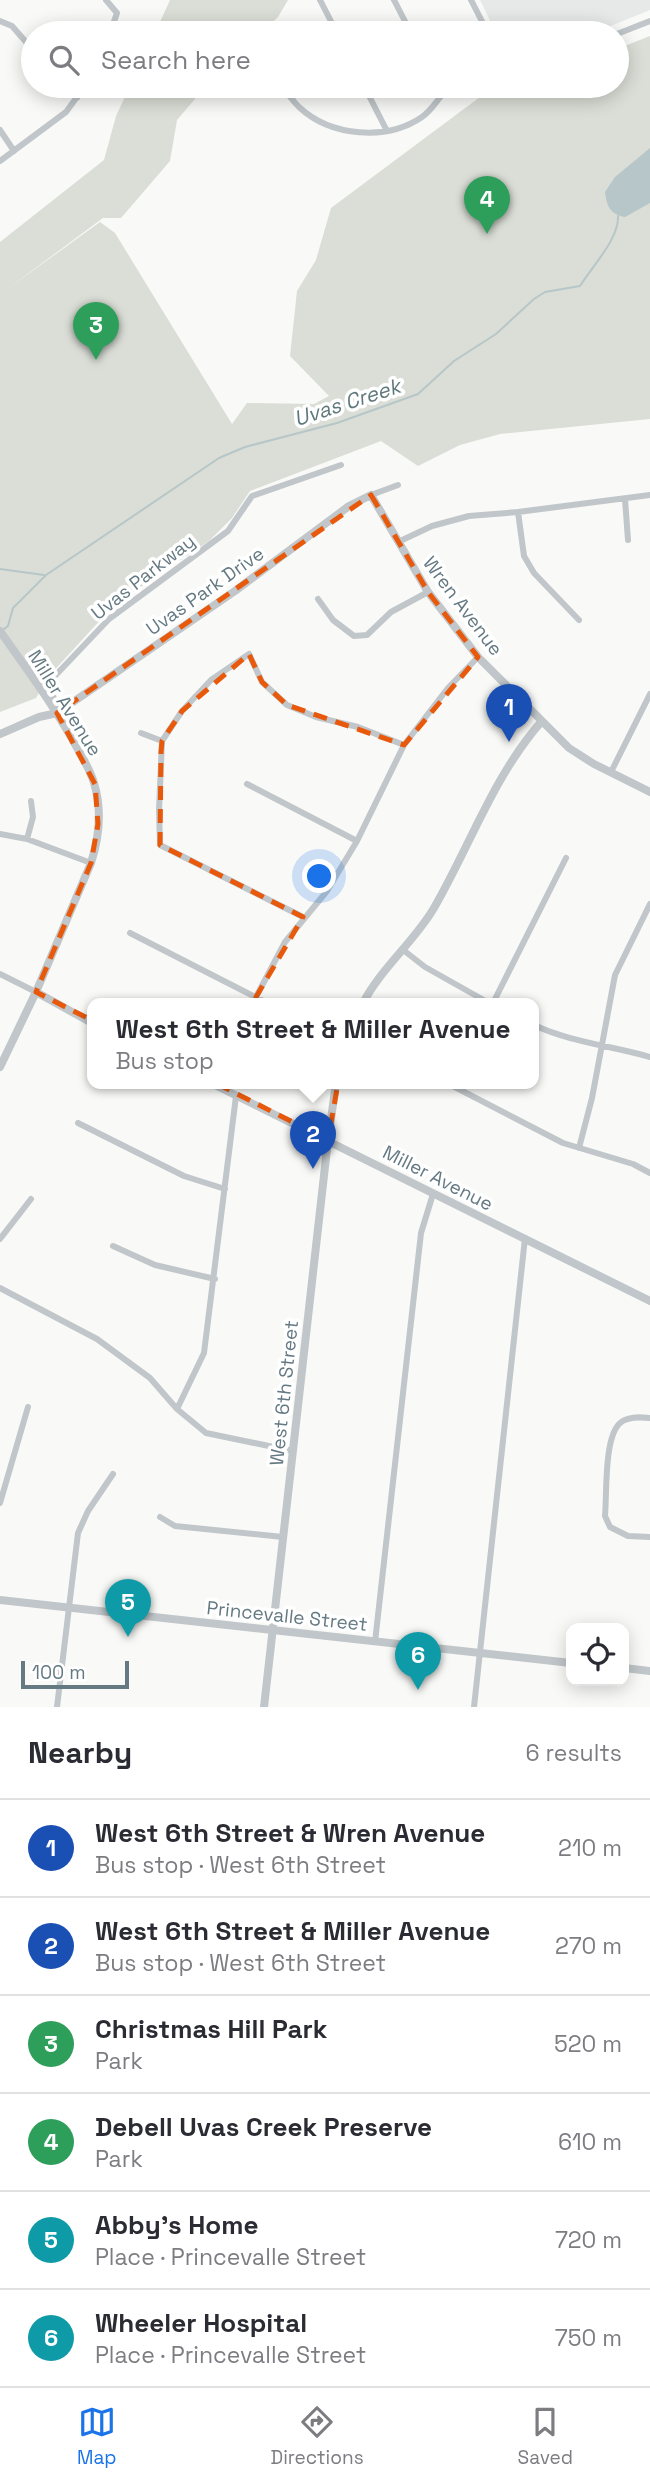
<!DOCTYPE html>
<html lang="en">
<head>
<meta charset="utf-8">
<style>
	body { margin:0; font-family:"Space Grotesk",sans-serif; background:#f2f2f3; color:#2b2b33 }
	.controls { position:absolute; right:21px; bottom:21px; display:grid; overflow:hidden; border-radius:14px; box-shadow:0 4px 18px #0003 }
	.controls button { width:63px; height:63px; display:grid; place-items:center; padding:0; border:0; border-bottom:2px solid #e1e1e2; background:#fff; color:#2b2b33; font:35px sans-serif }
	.scale { position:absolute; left:21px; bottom:18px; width:108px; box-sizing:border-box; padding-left:7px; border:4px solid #647982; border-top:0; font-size:19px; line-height:24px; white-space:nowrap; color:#647982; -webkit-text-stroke:5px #fff; paint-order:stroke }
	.you { position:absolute; left:320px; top:877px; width:24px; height:24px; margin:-18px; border:5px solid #fff; border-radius:50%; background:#1a73e8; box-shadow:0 0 0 10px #1a73e833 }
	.badge { display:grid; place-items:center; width:46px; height:46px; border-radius:50%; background:#1a73e8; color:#fff; font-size:23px; font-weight:700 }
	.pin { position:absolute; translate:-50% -58px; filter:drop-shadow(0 2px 4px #0008) }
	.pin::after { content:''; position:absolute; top:37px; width:24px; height:21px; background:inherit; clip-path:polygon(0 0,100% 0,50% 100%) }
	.popup { position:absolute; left:87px; top:998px; width:452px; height:91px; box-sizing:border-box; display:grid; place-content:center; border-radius:14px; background:#fff; filter:drop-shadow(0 2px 5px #0005); font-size:23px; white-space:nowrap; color:#7c7c81 }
	.popup b { font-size:26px; color:#2b2b33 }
	.popup::after { content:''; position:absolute; left:50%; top:100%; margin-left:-14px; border:14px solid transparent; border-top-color:#fff }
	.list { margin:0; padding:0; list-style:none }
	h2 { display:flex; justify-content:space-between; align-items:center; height:91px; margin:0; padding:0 28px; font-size:30px }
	h2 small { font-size:23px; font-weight:400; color:#7c7c81 }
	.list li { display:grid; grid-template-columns:46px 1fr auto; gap:21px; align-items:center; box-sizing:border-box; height:98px; padding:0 28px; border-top:2px solid #e1e1e2 }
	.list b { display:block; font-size:26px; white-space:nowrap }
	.list p { margin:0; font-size:23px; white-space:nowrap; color:#7c7c81 }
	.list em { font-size:23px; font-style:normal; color:#7c7c81 }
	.icon { flex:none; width:38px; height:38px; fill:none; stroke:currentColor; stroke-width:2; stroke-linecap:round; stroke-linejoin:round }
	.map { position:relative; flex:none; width:650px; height:1707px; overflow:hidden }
	.search { position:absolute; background:#fff; box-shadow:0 4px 18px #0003; left:21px; right:21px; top:21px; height:77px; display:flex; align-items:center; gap:18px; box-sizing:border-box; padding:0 24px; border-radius:38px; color:#7c7c81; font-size:26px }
	.sheet { height:679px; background:#fff }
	nav { display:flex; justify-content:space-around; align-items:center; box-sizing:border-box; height:98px; border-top:2px solid #e1e1e2; background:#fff; font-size:19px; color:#7c7c81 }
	nav a { display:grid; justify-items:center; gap:4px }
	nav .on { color:#1a73e8 }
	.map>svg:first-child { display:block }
	.built { fill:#e7e9e8 }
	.green { fill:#daded6 }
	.water { fill:#b7c6c8 }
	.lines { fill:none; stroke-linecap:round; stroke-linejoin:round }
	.stream { stroke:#b7c6c8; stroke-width:2 }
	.minor { stroke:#c0c6c9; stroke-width:6 }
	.tertiary { stroke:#c0c6c9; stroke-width:8 }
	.marked { fill:none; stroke:#e8590c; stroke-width:5; stroke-dasharray:14 9; stroke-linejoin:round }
	.labels { text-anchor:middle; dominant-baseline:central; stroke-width:7; stroke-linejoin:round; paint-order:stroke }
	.street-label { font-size:19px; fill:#647982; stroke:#fff }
	.water-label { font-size:21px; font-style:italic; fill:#5f787c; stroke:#fff }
</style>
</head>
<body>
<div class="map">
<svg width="650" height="1707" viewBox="0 0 650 1707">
	<rect width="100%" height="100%" fill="#f9f9f7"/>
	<path class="built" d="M480,0H650V10L613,25L582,33H496Z"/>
	<path class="green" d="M170,0H288L278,17L261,33H155Z
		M650,36V419L500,434L460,445L418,466L381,441L250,491L232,518L209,541L114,605L49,676L36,698L0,712V242L104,160L116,116L130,86H206L177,120L170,161L121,218H103L6,290L100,222L115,233L232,424L247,403L314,404L329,396L290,356L297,291L316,260L331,208L480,97L516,86H617V49Z"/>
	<path class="water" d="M650,148V203L625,217C610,214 607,207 605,192L615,177Z"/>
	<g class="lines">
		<path class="stream" d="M0,569L44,575
			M4,629L8,626L13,608L46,575L219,458L245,447L337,423L418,394L454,361L496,334L534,299L545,292L580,286C593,265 619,239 618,216"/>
		<path class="minor" d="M106,0L117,13L110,33
			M320,0L337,33
			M394,0L411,33
			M471,0L488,33
			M0,21L12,26L33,50
			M617,34L650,21
			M65,86L77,98
			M282,86C287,93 293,101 299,107C331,137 387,141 422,117C435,108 439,94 452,86
			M364,86L387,131
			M0,130L14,151
			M0,161L66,112L85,86
			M371,495L398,485
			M625,499L628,540
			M518,512L524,556L534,573L579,620
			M398,542L432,526L469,516L518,512L650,495
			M318,599L333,620L354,636L367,635L391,612L428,592
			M57,711L52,692L53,678L109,619L228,531L252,496L341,465
			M141,733L162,741
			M611,772L650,694
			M247,784L357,841
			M0,834L27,839L91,863
			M27,839L33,817L31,801
			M303,917L160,845L159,810L162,741L182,711L211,680L249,654L262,682L287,705L316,717L358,727L404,745
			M130,933L267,1003
			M402,949L425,967L489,1003
			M0,974L36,992
			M256,997L285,942L327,891L357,841L404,745L448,688L478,657
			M493,1003L566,858
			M534,1025C570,1042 612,1046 650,1057
			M447,1083L563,1143L633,1164L650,1173
			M78,1123L184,1176L225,1189
			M579,1148L592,1098L615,975L650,904
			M0,1239L31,1199
			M113,1246L155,1265L215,1279
			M0,1288L97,1339L150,1378L177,1409L206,1433L293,1451
			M177,1409L204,1353L236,1096
			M650,1418C640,1417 626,1416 619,1424C604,1440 607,1493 605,1516L610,1527L628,1536L650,1537
			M0,1503L28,1407
			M160,1517L175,1526L283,1537
			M375,1642L421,1233L433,1194
			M57,1707L78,1533L88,1511L113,1474
			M474,1707L525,1238"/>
		<path class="tertiary" d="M0,631C26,668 53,704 75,744C82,757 90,769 94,783C102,809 99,838 91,863L36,992L0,1067
			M0,734L39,717L57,713L235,591L349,506L371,495L428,592L478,657L569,748L594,764L650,792
			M36,992L92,1023
			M363,1003C382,967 414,942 434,908C470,846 493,777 541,722
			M211,1083L650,1301
			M0,1600L571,1663
			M624,1668L650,1671
			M264,1707L328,1140L336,1083"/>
	</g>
	<path class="marked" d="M371,495L428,592L478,657L404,745L287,705L262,682L249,654L182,711L162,741L161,752L160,845L303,917L256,997L345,1043L328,1140L36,992L91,863L98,824L95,784L57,713Z"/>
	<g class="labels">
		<g class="street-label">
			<text transform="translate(143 577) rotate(-38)">Uvas Parkway</text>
			<text transform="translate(205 591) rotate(-35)">Uvas Park Drive</text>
			<text transform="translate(463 606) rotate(53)">Wren Avenue</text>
			<text transform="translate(65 703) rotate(58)">Miller Avenue</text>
			<text transform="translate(438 1178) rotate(27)">Miller Avenue</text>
			<text transform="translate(284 1393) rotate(-84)">West 6th Street</text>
			<text transform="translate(287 1616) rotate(6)">Princevalle Street</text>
		</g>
		<g class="water-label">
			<text transform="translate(347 402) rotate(-18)">Uvas Creek</text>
		</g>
	</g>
</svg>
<div class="controls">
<button><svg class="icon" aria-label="locate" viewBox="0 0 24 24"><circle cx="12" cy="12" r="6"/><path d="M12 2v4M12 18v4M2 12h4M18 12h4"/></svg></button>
</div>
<div class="scale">100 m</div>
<div class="you"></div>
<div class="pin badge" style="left:509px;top:742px;background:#1a4fb4">1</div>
<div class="pin badge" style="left:313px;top:1169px;background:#1a4fb4">2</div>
<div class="popup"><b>West 6th Street &amp; Miller Avenue</b>Bus stop</div>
<div class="pin badge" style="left:96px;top:360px;background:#2e9e5b">3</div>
<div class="pin badge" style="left:487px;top:234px;background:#2e9e5b">4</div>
<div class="pin badge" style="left:128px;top:1637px;background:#0f9aa8">5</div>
<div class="pin badge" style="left:418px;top:1690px;background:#0f9aa8">6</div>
<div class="search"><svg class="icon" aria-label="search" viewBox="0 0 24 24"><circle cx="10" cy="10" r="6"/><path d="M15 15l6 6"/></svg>Search here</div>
</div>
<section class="sheet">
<h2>Nearby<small>6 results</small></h2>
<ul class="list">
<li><span class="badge" style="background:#1a4fb4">1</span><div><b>West 6th Street &amp; Wren Avenue</b><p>Bus stop · West 6th Street</p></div><em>210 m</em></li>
<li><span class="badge" style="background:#1a4fb4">2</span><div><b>West 6th Street &amp; Miller Avenue</b><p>Bus stop · West 6th Street</p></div><em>270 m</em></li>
<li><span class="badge" style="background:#2e9e5b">3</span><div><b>Christmas Hill Park</b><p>Park</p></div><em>520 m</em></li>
<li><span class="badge" style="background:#2e9e5b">4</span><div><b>Debell Uvas Creek Preserve</b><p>Park</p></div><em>610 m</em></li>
<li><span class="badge" style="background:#0f9aa8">5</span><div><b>Abby's Home</b><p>Place · Princevalle Street</p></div><em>720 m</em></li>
<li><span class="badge" style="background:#0f9aa8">6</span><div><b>Wheeler Hospital</b><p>Place · Princevalle Street</p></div><em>750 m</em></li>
</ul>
</section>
<nav>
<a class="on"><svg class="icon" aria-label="map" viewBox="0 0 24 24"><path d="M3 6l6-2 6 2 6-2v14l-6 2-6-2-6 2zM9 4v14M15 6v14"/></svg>Map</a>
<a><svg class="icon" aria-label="directions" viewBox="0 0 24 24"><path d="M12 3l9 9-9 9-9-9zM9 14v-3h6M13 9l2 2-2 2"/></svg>Directions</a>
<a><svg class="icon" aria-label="saved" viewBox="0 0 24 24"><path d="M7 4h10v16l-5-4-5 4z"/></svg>Saved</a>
</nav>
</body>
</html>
